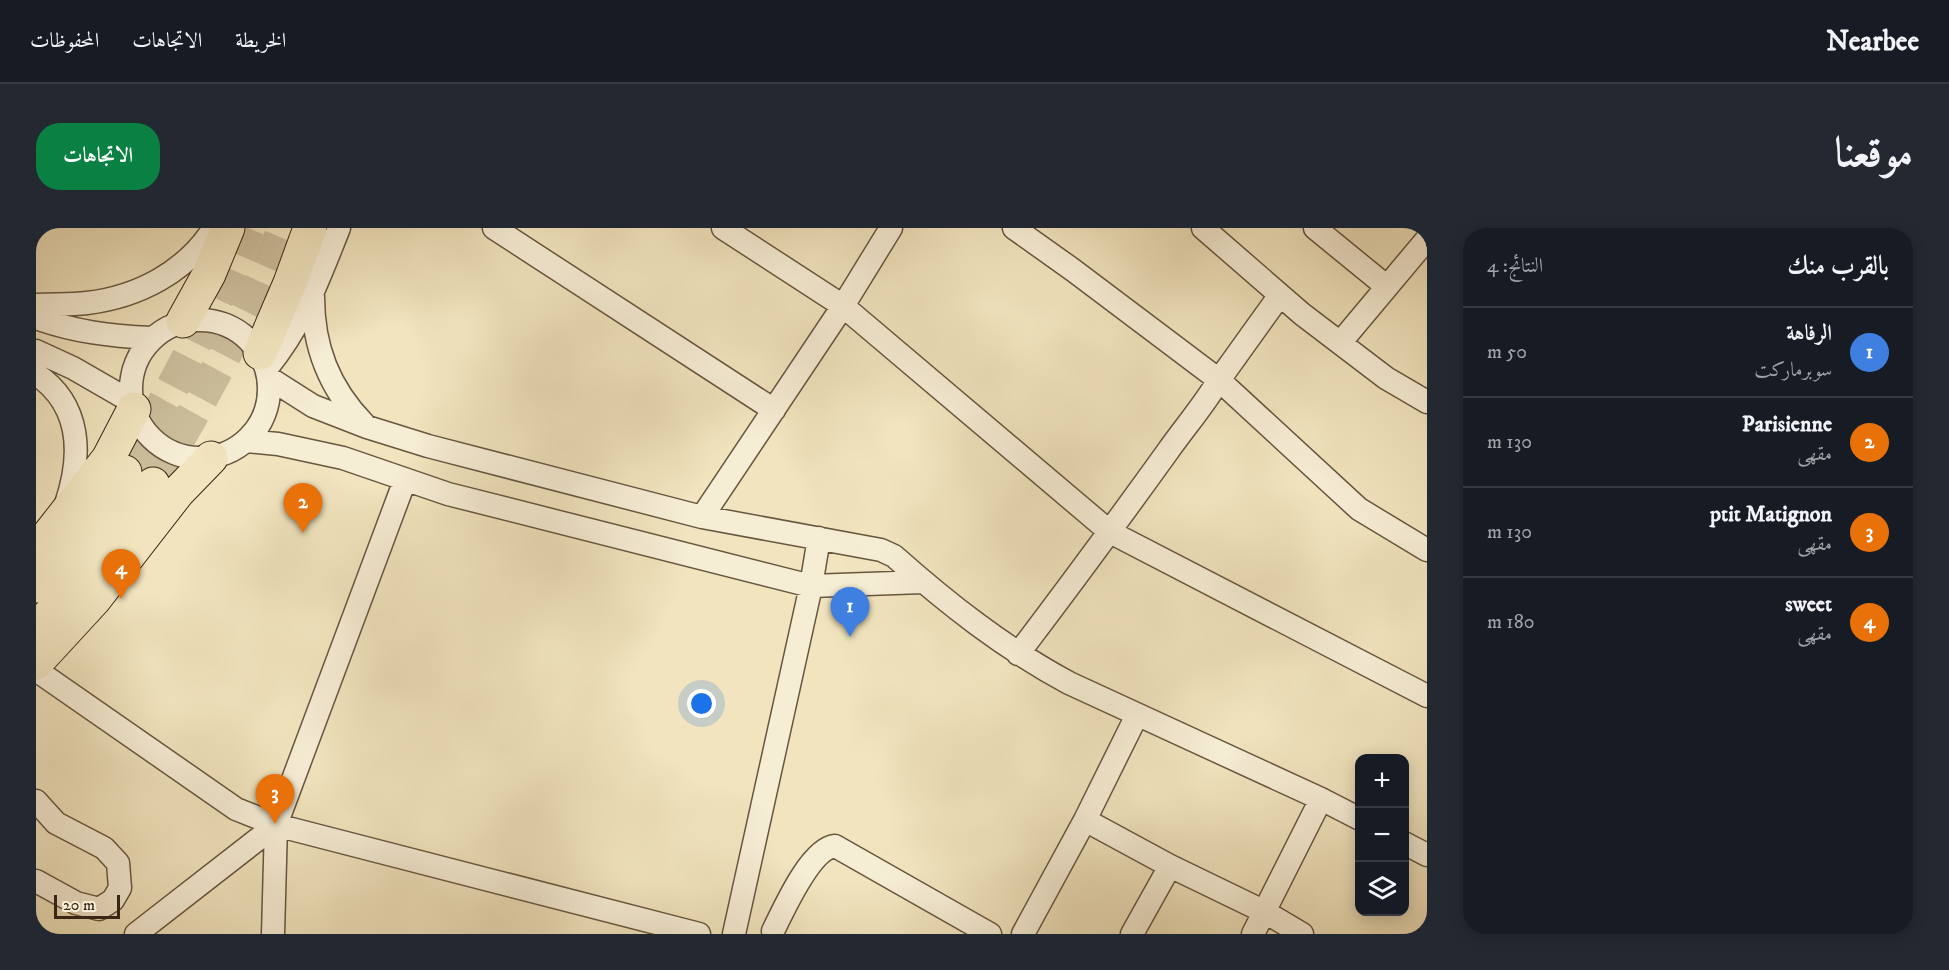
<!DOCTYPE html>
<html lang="ar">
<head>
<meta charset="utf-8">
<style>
	body { margin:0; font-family:"IM FELL DW Pica",Amiri,serif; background:#242831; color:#f1f3f6; direction:rtl }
	.controls { position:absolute; right:18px; bottom:18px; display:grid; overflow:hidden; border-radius:12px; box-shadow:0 3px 15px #0003 }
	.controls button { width:54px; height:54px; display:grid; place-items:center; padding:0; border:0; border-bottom:2px solid #363941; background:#171b24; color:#f1f3f6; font:30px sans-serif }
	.scale { position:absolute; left:18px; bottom:15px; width:66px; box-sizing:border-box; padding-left:6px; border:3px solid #3a2615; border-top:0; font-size:16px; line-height:21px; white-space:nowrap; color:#3a2615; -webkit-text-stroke:4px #f6edd5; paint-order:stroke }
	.you { position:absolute; left:666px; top:476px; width:21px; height:21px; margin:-15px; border:4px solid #fff; border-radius:50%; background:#1a73e8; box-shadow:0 0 0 9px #1a73e833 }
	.badge { display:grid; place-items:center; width:39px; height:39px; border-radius:50%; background:#0b8043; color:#fff; font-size:20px; font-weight:700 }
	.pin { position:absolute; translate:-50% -50px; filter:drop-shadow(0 2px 3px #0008) }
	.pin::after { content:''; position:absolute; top:32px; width:21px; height:18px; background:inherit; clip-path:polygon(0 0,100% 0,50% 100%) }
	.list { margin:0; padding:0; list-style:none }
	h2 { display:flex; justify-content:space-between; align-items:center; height:78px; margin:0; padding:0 24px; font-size:26px }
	h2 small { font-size:20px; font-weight:400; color:#9ea1a6 }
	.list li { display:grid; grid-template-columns:39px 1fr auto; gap:18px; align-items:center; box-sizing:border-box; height:90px; padding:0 24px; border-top:2px solid #363941 }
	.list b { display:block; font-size:22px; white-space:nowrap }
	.list p { margin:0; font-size:20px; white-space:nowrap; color:#9ea1a6 }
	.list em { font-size:20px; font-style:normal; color:#9ea1a6 }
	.icon { flex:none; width:33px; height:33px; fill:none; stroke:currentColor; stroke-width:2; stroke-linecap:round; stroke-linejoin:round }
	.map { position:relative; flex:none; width:1391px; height:706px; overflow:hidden; direction:ltr; border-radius:24px }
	header { display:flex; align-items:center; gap:36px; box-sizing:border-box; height:84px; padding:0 30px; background:#171b24; border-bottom:2px solid #363941 }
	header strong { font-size:28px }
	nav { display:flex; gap:33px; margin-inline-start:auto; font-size:21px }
	.intro { display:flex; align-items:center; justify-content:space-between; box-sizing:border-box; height:144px; padding:0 36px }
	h1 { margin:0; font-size:42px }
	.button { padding:15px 27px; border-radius:24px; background:#0b8043; color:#fff; font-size:21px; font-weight:700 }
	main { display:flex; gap:36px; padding:0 36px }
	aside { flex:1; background:#171b24; border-radius:24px; box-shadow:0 3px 15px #0003 }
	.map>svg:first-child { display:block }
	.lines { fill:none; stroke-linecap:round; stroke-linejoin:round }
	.highway-tunnel { stroke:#ccbe9c; stroke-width:33; stroke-dasharray:33 16; stroke-linecap:butt }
	.minor-casing { stroke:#68563f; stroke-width:25 }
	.highway-casing { stroke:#3a2615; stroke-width:35 }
	.minor { stroke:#f6edd5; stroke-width:22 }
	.highway { stroke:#f1e4be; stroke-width:33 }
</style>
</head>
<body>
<header>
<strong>Nearbee</strong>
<nav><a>الخريطة</a><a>الاتجاهات</a><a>المحفوظات</a></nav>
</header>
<div class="intro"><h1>موقعنا</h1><a class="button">الاتجاهات</a></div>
<main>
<aside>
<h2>بالقرب منك<small>النتائج: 4</small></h2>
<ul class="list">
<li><span class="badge" style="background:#3f7fe0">1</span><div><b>الرفاهة</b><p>سوبرماركت</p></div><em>50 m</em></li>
<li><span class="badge" style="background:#e8710a">2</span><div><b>Parisienne</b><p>مقهى</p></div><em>130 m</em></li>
<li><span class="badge" style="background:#e8710a">3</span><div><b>ptit Matignon</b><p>مقهى</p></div><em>130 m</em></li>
<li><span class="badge" style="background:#e8710a">4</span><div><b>sweet</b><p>مقهى</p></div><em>180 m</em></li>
</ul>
</aside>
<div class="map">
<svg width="1391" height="706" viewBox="0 0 1391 706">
	<rect width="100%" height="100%" fill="#f1e4be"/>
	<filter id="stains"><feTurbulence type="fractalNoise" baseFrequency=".00333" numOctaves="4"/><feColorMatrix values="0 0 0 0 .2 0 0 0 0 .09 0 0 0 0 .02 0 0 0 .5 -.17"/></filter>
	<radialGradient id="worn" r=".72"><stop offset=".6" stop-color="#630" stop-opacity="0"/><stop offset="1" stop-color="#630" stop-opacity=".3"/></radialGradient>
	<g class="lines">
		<path class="highway-tunnel" d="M89,244C135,165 177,85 212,0
			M117,256C165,173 212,89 248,0"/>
		<g class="minor-casing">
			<path id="minor" d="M458,0L738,182
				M687,0L807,78L1074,304L1391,468
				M978,0L1037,42L1183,152L1244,67
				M1167,0L1266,86L1350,150L1391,174
				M1279,0L1350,58
				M277,69C277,119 293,160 328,196
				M0,77C17,76 34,77 51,75C102,69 150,44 178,0
				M0,90C40,104 74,108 116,110
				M95 161a69 69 0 1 1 138 0a69 69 0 1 1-138 0Z
				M1304,115L1391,11
				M0,123L37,140L96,174
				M231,140C267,96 282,52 303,0
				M0,146C46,177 46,228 30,276
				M233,150L277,178L331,199L392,218L666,289L845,322L858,328C912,376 968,420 1033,455L1285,571L1324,591
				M210,213L242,216L307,230L412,266L775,358L887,354
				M666,289L807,78L855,0
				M982,426C1033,359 1083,291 1132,223C1149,199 1168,177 1183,152L1323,281L1391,322
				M0,442L200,581L240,597
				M0,573L20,595L68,620L82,635L84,660L77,672L63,681L40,675L0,653
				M1049,592L1134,638L1229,684L1266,706
				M1368,615L1391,627
				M737,703C748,681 774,621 799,618L954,706
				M100,706L240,597L663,706
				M237,706L240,597L369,252
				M698,706L775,358L783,310
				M987,706L1049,592L1101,487
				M1096,706L1134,638
				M1217,706L1285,571"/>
		</g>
		<g class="highway-casing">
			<path id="highway" d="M147,93L173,46L192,0
				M224,125L254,55L274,0
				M0,323L72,231L98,181
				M0,358C33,322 62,285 89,244
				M0,401C44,355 82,308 117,256
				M0,435L58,372L142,264L175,230"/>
		</g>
		<use href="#minor" class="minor"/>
		<use href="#highway" class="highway"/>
	</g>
	<rect width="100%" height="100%" filter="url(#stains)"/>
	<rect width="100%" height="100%" fill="url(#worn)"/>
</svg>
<div class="controls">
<button>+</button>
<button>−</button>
<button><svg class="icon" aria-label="layers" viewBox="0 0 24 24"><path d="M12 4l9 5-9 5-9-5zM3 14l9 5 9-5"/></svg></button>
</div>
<div class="scale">20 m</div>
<div class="you"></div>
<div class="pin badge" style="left:814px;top:409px;background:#3f7fe0">1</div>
<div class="pin badge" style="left:267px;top:305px;background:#e8710a">2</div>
<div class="pin badge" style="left:239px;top:596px;background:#e8710a">3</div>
<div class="pin badge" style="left:85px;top:371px;background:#e8710a">4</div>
</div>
</main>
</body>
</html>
